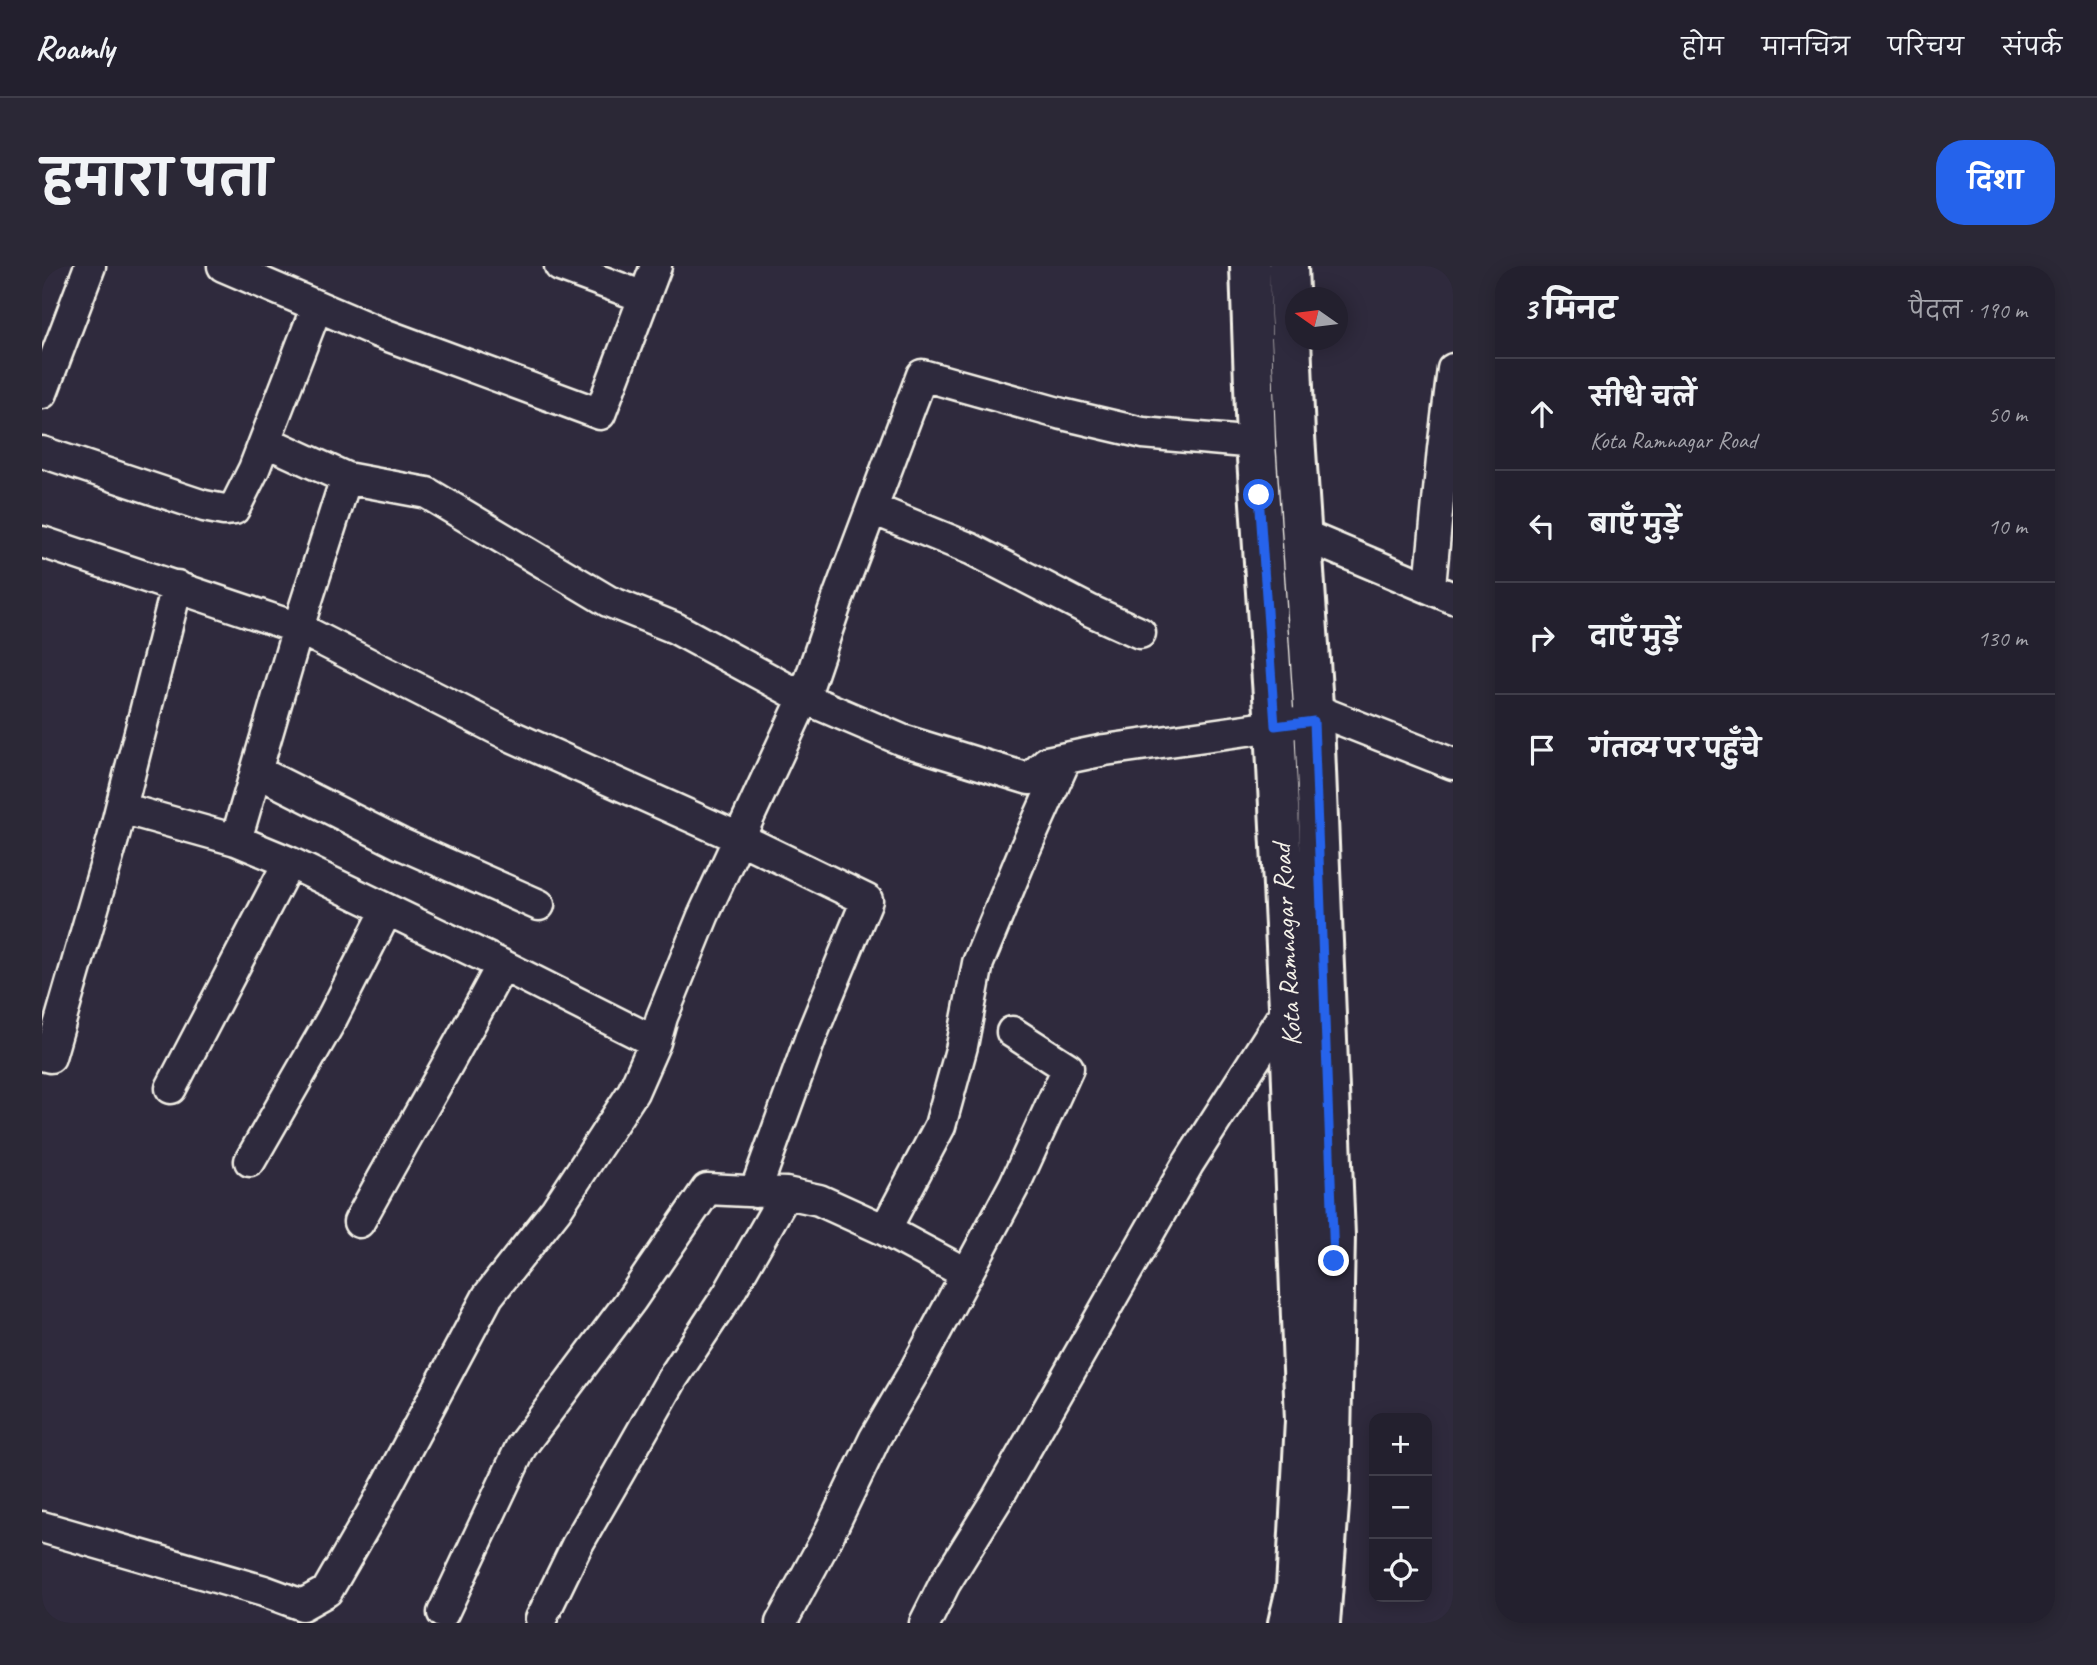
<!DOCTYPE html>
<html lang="hi">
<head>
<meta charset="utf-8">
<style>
	body { margin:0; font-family:Caveat,"Playpen Sans Deva",sans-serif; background:#2b2836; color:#f1f3f6 }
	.controls { position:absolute; right:21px; bottom:21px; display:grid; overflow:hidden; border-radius:14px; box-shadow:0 4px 18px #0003 }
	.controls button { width:63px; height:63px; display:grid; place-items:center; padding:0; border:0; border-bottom:2px solid #403e4a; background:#23202e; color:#f1f3f6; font:35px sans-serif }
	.compass { position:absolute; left:1243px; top:21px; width:63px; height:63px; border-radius:50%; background:#23202e; box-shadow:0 4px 18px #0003; rotate:284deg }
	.stop { position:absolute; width:21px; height:21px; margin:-16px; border:5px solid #2563eb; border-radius:50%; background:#fff }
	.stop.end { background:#2563eb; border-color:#fff; box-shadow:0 2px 7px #0008 }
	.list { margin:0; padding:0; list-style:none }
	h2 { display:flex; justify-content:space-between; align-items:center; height:91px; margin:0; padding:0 28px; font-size:30px }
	h2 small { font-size:23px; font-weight:400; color:#a3a3aa }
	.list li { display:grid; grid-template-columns:46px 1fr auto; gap:21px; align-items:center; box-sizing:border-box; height:112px; padding:0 28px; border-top:2px solid #403e4a }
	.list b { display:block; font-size:26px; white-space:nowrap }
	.list p { margin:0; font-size:23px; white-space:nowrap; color:#a3a3aa }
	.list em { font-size:23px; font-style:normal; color:#a3a3aa }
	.icon { flex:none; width:38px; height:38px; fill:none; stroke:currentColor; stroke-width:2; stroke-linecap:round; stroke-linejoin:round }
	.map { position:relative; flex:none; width:1411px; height:1357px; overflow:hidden; border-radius:28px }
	header { display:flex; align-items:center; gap:42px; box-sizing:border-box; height:98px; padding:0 35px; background:#23202e; border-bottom:2px solid #403e4a }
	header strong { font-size:33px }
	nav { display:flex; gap:38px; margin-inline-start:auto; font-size:24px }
	.intro { display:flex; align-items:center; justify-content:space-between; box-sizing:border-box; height:168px; padding:0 42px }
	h1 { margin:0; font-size:49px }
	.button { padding:18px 32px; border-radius:28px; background:#2563eb; color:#fff; font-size:24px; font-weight:700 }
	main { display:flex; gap:42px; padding:0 42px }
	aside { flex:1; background:#23202e; border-radius:28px; box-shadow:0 4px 18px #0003 }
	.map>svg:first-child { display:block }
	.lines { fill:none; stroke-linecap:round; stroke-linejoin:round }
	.street-casing { stroke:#f4f1e8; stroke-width:35 }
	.secondary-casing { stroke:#f4f1e8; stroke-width:44 }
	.street { stroke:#2f2a3d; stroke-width:30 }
	.secondary { stroke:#2f2a3d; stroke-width:38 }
	.route { stroke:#2563eb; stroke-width:9 }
	.labels { text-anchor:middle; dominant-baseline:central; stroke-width:5; stroke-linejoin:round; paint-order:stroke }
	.street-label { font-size:28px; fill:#f4f1e8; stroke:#2f2a3d }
</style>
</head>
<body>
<header>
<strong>Roamly</strong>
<nav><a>होम</a><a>मानचित्र</a><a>परिचय</a><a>संपर्क</a></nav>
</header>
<div class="intro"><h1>हमारा पता</h1><a class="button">दिशा</a></div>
<main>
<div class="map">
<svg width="1411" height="1357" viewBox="0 0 1411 1357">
	<rect width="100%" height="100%" fill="#2f2a3d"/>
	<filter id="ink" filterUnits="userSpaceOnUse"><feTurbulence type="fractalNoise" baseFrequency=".0143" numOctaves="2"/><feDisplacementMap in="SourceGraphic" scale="14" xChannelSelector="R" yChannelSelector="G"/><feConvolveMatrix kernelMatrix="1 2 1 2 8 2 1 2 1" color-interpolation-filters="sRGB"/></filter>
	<g filter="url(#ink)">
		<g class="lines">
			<g class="street-casing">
				<path id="street" d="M181,0L336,66L558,148L614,0
					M518,0L602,31
					M0,127L48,0
					M223,175L304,212L385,227L566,335L633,362L762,432L860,474L987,513L1005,496L1063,484L1254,457
					M0,186L162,240L182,244L192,243L212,203L275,40
					M831,243L929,283L1049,345L1098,367
					M1259,268L1411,332
					M0,276L256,362L467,469L697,572L825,634L770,768L713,926
					M1388,320L1401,183L1411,103
					M1269,442L1411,498
					M214,505L359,578L497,639
					M79,542L194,574L256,362L304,212
					M194,574L247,596L460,699L613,776
					M0,789L8,791L71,573L135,320
					M129,822L247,596
					M208,895L289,754L345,644
					M317,956C364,870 414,786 460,699
					M843,964L898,860L920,780L936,697L983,583L1024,492
					M0,1261L222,1325L260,1339L285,1325L334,1240L446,1030L514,944L591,826L613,776L620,751L661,650L762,432L797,329L880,109L1020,148L1101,167L1214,177
					M401,1347L479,1181L589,1034L665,923L744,927L777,934L843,964L925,1008
					M499,1353L535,1279L576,1208L630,1113L687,1027L744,927
					M739,1357L786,1270L833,1172L873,1104L973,918L1026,802L970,766
					M883,1357L903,1317L955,1233L1146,898L1247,740"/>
			</g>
			<g class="secondary-casing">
				<path id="secondary" d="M1208,0L1214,177L1233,460L1247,740L1263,1155L1254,1323L1246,1357
					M1246,0L1253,170L1272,455L1293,970L1288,1226L1278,1357"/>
			</g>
			<use href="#street" class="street"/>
			<use href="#secondary" class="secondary"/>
		</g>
	</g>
	<g class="lines" filter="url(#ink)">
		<path class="route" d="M1217,229L1233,460L1272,455L1292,995"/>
	</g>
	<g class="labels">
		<g class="street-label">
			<text transform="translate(1244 679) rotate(-93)">Kota Ramnagar Road</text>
		</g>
	</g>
</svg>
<div class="controls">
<button>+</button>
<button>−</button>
<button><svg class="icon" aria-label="locate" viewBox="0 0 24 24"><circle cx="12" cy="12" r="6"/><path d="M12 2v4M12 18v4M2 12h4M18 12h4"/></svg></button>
</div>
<svg class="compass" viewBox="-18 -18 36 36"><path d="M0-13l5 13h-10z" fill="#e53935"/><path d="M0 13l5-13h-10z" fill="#a3a3aa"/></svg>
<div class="stop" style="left:1217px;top:229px"></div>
<div class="stop end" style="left:1292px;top:995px"></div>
</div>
<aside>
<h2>3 मिनट<small>पैदल · 190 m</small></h2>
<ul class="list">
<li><svg class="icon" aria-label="ahead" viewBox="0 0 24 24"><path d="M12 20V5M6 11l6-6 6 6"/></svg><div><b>सीधे चलें</b><p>Kota Ramnagar Road</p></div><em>50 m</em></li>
<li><svg class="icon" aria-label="left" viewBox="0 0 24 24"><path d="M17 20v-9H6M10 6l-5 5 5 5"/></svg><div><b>बाएँ मुड़ें</b></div><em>10 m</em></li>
<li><svg class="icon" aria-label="right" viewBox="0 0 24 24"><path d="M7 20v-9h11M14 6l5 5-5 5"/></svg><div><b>दाएँ मुड़ें</b></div><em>130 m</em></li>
<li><svg class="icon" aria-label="arrive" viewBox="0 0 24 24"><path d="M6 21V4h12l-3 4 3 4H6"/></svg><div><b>गंतव्य पर पहुँचे</b></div></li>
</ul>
</aside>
</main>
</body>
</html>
